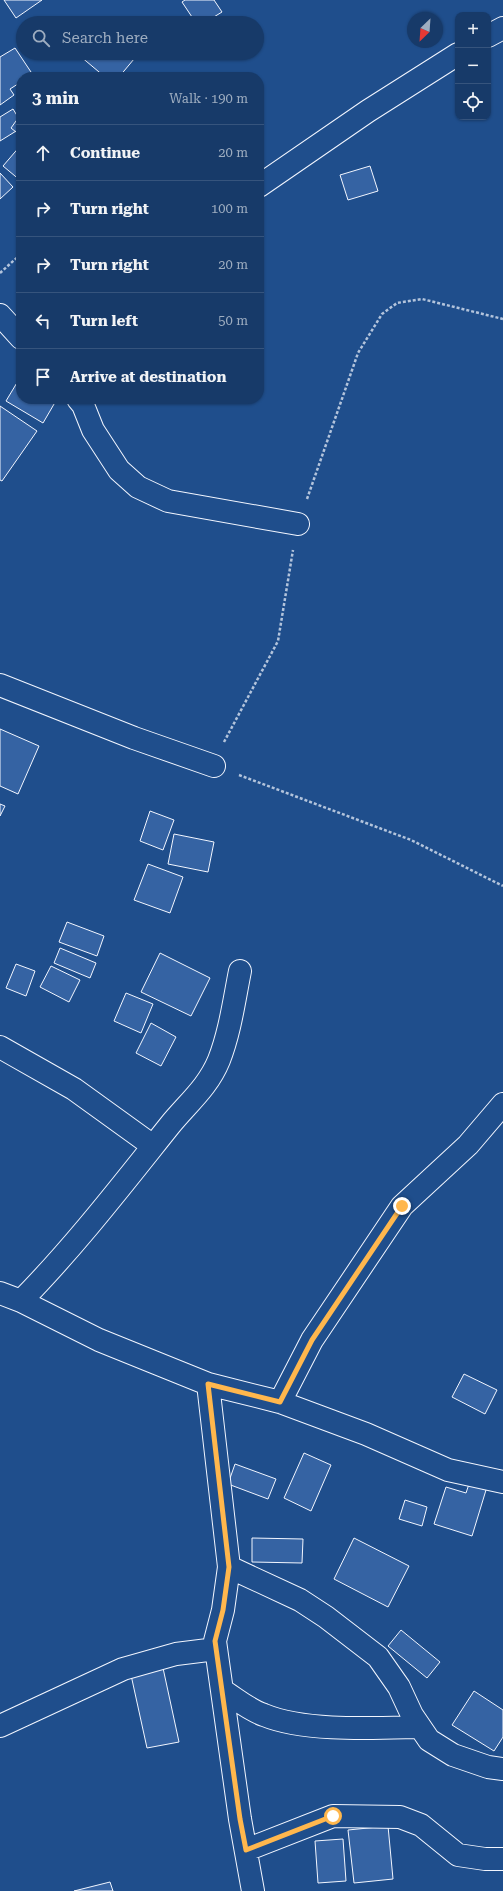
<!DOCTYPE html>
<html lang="en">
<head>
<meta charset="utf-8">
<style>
	body { margin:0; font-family:"Roboto Serif",serif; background:#20416f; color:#f1f3f6 }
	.controls { position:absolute; right:12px; top:12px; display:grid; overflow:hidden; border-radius:8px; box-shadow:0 1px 3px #0004 }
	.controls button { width:36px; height:36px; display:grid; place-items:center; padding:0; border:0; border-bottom:1px solid #36547d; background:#173a69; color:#f1f3f6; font:20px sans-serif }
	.compass { position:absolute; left:407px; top:12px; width:36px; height:36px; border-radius:50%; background:#173a69; box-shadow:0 1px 3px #0004; rotate:205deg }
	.stop { position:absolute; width:12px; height:12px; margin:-9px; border:3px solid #ffb74d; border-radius:50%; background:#fff }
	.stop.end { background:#ffb74d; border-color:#fff; box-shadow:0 1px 4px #0008 }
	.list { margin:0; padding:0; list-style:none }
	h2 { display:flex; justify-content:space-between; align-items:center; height:52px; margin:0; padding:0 16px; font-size:17px }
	h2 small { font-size:13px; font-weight:400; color:#9eadc0 }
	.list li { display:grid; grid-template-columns:26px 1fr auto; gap:12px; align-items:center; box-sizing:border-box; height:56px; padding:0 16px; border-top:1px solid #36547d }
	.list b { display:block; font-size:15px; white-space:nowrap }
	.list em { font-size:13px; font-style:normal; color:#9eadc0 }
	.icon { flex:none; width:22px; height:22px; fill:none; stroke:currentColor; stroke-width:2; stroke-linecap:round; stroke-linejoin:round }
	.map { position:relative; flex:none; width:503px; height:1891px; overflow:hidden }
	.search { position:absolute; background:#173a69; box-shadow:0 1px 3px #0004; left:16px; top:16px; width:248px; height:44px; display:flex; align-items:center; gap:10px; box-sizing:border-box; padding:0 14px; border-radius:22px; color:#9eadc0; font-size:15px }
	.panel { position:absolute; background:#173a69; box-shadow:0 1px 3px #0004; left:16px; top:72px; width:248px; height:332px; border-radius:16px }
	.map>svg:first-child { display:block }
	.building { fill:#3563a3; stroke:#f2f6ff }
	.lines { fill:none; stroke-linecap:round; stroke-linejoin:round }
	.street-casing { stroke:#f2f6ff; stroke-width:24 }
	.path { stroke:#b3c4dc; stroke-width:2.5; stroke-dasharray:3 2; stroke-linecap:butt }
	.street { stroke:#1f4e8c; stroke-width:22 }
	.route { stroke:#ffb74d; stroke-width:5 }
</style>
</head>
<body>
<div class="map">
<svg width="503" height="1891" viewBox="0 0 503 1891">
	<rect width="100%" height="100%" fill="#1f4e8c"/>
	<path class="building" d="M4,0H42L16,18Z
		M185,0H214L222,12L204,23H196L182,2Z
		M15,48L33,75L29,77H21V82L10,89L14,95L0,105V57Z
		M83,53H139L119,77H105L80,56Z
		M13,109L21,122V128L0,141V117Z
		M21,114V136L11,128Z
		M21,145V181L3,166Z
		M370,166L378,191L348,200L340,175Z
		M0,173L13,187L0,199Z
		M21,376V399H57L43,423L6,401Z
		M0,406L37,431L2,481L0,480Z
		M0,729L39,746L18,794L0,786Z
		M0,804L5,806L0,816Z
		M150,811L174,820L163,850L140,841Z
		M174,834L214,842L208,872L168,864Z
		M148,864L183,877L170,913L134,900Z
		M67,922L104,936L97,956L59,942Z
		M60,948L96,963L90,978L54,963Z
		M160,953L210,978L191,1016L141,992Z
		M16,964L35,971L26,996L6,988Z
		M51,966L80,980L69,1002L40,987Z
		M126,993L153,1004L141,1033L114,1021Z
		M151,1023L176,1037L161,1066L136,1053Z
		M464,1374L497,1390L485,1414L452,1397Z
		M304,1453L331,1465L311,1511L284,1498Z
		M235,1464L276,1479L268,1499L228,1484Z
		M469,1484L486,1490L472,1536L434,1524L446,1487L466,1493Z
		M405,1500L427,1507L422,1526L399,1519Z
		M252,1538L303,1539L302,1563L252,1562Z
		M354,1538L409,1566L388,1607L334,1579Z
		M401,1630L440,1662L427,1678L388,1646Z
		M163,1668L179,1742L147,1748L131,1675Z
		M474,1691L503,1710V1737L494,1751L452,1725Z
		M388,1826L393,1879L354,1883L348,1830Z
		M343,1839L346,1881L318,1883L315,1841Z
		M110,1882L113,1891H74Z"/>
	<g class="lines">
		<g class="street-casing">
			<path id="street" d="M488,36L503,28
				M259,186L368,111L458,54
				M0,315L21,338
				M78,399L83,405L93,430L119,470L138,487L168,501L298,524
				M0,685L134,738L214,766
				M0,1047L74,1089L153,1146
				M0,1293L21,1301L99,1340L208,1384L280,1402L366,1434L448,1470L503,1482
				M21,1301C75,1246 122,1185 170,1125C188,1103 208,1087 219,1060C230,1032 234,1001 240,971
				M208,1384L229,1567L223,1610L215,1641L240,1819L253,1891
				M280,1402L312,1340L402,1206L468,1145L503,1104
				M229,1567L300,1600L326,1617L378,1657L399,1687L412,1715L429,1740L453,1755L488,1767L503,1769
				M222,1690C235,1698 249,1710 264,1715C305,1732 375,1728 420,1727
				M0,1726L123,1669L176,1654L216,1649
				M246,1850L333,1816L400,1817L421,1825L458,1855L485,1859H503"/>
		</g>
		<path class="path" d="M0,273L21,254
			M307,499L358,353L382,314L397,303L422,299L503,319
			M224,742L278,641L293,550
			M239,775L411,840L503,886"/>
		<use href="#street" class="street"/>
	</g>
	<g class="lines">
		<path class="route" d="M333,1816L246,1850L240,1819L215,1641L223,1610L229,1567L208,1384L280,1402L312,1340L402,1206"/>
	</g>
</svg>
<div class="controls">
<button>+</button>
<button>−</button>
<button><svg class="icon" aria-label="locate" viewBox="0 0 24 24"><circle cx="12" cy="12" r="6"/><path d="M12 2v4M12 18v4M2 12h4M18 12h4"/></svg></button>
</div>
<svg class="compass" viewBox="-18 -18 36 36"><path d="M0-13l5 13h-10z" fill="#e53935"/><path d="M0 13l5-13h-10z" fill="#9eadc0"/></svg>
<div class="stop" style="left:333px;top:1816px"></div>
<div class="stop end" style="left:402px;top:1206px"></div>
<div class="search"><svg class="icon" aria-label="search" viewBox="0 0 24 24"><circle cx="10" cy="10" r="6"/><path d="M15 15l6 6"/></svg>Search here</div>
<section class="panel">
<h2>3 min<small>Walk · 190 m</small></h2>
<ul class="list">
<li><svg class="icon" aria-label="ahead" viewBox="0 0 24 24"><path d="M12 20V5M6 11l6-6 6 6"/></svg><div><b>Continue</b></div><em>20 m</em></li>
<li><svg class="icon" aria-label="right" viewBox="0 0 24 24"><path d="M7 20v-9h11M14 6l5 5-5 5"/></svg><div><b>Turn right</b></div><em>100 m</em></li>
<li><svg class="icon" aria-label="right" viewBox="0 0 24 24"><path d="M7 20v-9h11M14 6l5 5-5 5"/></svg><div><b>Turn right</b></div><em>20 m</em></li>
<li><svg class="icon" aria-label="left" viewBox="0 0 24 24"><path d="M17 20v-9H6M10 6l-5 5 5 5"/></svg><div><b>Turn left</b></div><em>50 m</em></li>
<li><svg class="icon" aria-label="arrive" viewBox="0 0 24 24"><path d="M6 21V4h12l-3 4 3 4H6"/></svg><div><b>Arrive at destination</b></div></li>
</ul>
</section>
</div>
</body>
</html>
